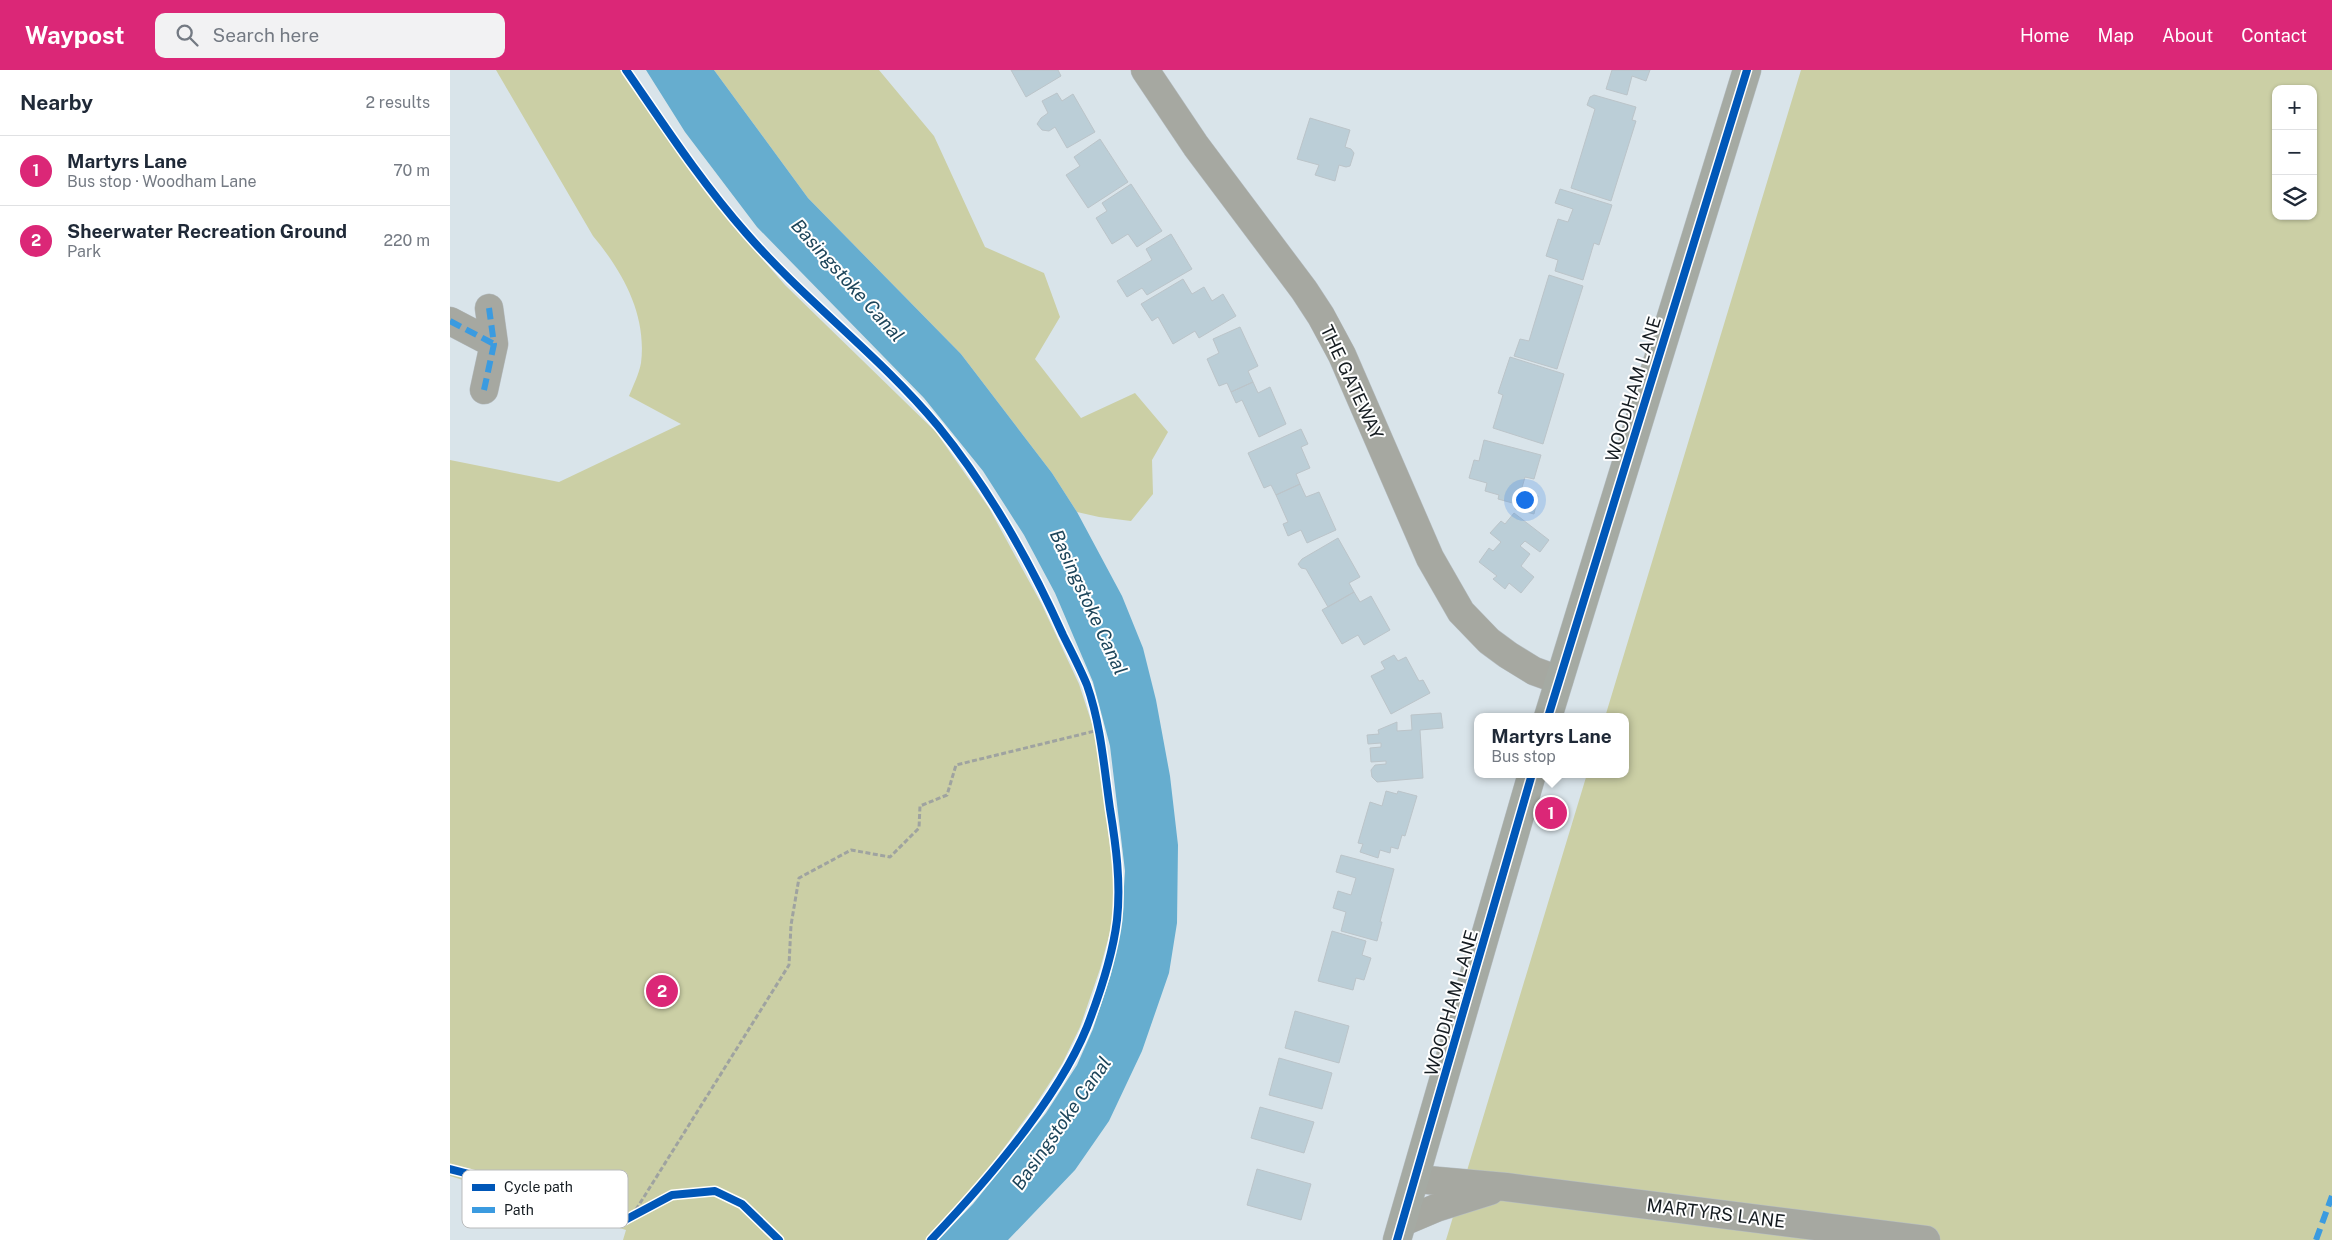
<!DOCTYPE html>
<html lang="en">
<head>
<meta charset="utf-8">
<style>
	body { margin:0; font-family:"Public Sans",sans-serif; background:#f2f2f3; color:#1f2937 }
	.controls { position:absolute; right:15px; top:15px; display:grid; overflow:hidden; border-radius:10px; box-shadow:0 1px 4px #0004 }
	.controls button { width:45px; height:45px; display:grid; place-items:center; padding:0; border:0; border-bottom:1px solid #e0e1e3; background:#fff; color:#1f2937; font:25px sans-serif }
	.you { position:absolute; left:1074px; top:429px; width:18px; height:18px; margin:-12px; border:4px solid #fff; border-radius:50%; background:#1a73e8; box-shadow:0 0 0 8px #1a73e833 }
	.badge { display:grid; place-items:center; width:32px; height:32px; border-radius:50%; background:#db2777; color:#fff; font-size:16px; font-weight:700 }
	.pin { position:absolute; translate:-50% -50%; border:2px solid #fff; box-shadow:0 1px 5px #0006 }
	.popup { position:absolute; left:1024px; top:643px; width:155px; height:65px; box-sizing:border-box; display:grid; place-content:center; border-radius:10px; background:#fff; filter:drop-shadow(0 1px 4px #0005); font-size:16px; white-space:nowrap; color:#747a83 }
	.popup b { font-size:19px; color:#1f2937 }
	.popup::after { content:''; position:absolute; left:50%; top:100%; margin-left:-10px; border:10px solid transparent; border-top-color:#fff }
	.list { margin:0; padding:0; list-style:none }
	h2 { display:flex; justify-content:space-between; align-items:center; height:65px; margin:0; padding:0 20px; font-size:21px }
	h2 small { font-size:16px; font-weight:400; color:#747a83 }
	.list li { display:grid; grid-template-columns:32px 1fr auto; gap:15px; align-items:center; box-sizing:border-box; height:70px; padding:0 20px; border-top:1px solid #e0e1e3 }
	.list b { display:block; font-size:19px; white-space:nowrap }
	.list p { margin:0; font-size:16px; white-space:nowrap; color:#747a83 }
	.list em { font-size:16px; font-style:normal; color:#747a83 }
	.icon { flex:none; width:28px; height:28px; fill:none; stroke:currentColor; stroke-width:2; stroke-linecap:round; stroke-linejoin:round }
	.map { position:relative; flex:none; width:1882px; height:1170px; overflow:hidden }
	header { display:flex; align-items:center; gap:30px; box-sizing:border-box; height:70px; padding:0 25px; background:#db2777; color:#fff }
	header strong { font-size:24px }
	nav { display:flex; gap:28px; margin-inline-start:auto; font-size:18px }
	.search { width:350px; height:45px; background:#f2f2f3; display:flex; align-items:center; gap:12px; box-sizing:border-box; padding:0 18px; border-radius:10px; color:#747a83; font-size:19px }
	main { display:flex }
	aside { flex:1; background:#fff }
	.map>svg:first-child { display:block }
	.green { fill:#cbcfa5; fill-rule:evenodd }
	.water { fill:#66adcf }
	.building { fill:#bbced7; stroke:#bbc4c9 }
	.lines { fill:none; stroke-linecap:round; stroke-linejoin:round }
	.street-casing { stroke:#b7bfc4; stroke-width:29 }
	.primary-casing { stroke:#b7bfc4; stroke-width:29 }
	.path { stroke:#9fa3a0; stroke-width:3; stroke-dasharray:5 2.5; stroke-linecap:butt }
	.street { stroke:#a6a8a1; stroke-width:28 }
	.primary { stroke:#a5aaa3; stroke-width:28 }
	.quiet { stroke:#3b9be0; stroke-width:6; stroke-dasharray:12 6; stroke-linecap:butt }
	.cycleway-casing { stroke:#fff; stroke-width:11 }
	.cycleway { stroke:#0057b8; stroke-width:8 }
	.labels { text-anchor:middle; dominant-baseline:central; stroke-width:4; stroke-linejoin:round; paint-order:stroke }
	.street-label { font-size:18px; fill:#151c21; stroke:#fff }
	.water-label { font-size:19px; font-style:italic; fill:#1d455a; stroke:#fff }
	.key { fill:#fff; stroke:#b9bbbc; stroke-width:1 }
	.key-label { font-size:14px; fill:#151c21 }
</style>
</head>
<body>
<header>
<strong>Waypost</strong>
<div class="search"><svg class="icon" aria-label="search" viewBox="0 0 24 24"><circle cx="10" cy="10" r="6"/><path d="M15 15l6 6"/></svg>Search here</div>
<nav><a>Home</a><a>Map</a><a>About</a><a>Contact</a></nav>
</header>
<main>
<aside>
<h2>Nearby<small>2 results</small></h2>
<ul class="list">
<li><span class="badge">1</span><div><b>Martyrs Lane</b><p>Bus stop · Woodham Lane</p></div><em>70 m</em></li>
<li><span class="badge">2</span><div><b>Sheerwater Recreation Ground</b><p>Park</p></div><em>220 m</em></li>
</ul>
</aside>
<div class="map">
<svg width="1882" height="1170" viewBox="0 0 1882 1170">
	<rect width="100%" height="100%" fill="#d9e4ea"/>
	<path class="green" d="M46,0H170L278,150L335,215L486,362L539,438L591,533L629,614L646,666L664,806L663,851L650,899L630,957L612,994L584,1037L519,1125L475,1170H173L176,1160L0,1106V390L109,412L231,354L179,326C183,316 189,304 191,293C197,245 173,202 143,166Z
		M264,0H429L484,66L535,177L594,203L610,247L585,289L631,348L685,323L718,362L702,390L703,424L681,451L649,447L627,442L602,403L511,284L358,128Z
		M1351,0H1882V1170H996L1137,704H1175V647H1155ZM1826,19H1863V146H1826Z"/>
	<path class="water" d="M196,0H264L358,128L511,284L602,403L627,442L672,526L693,578L706,630L720,706L728,775L727,853L719,903L692,981L659,1051L625,1100L558,1170H488L523,1134L596,1043L627,995L643,959L661,904L672,848L675,801L660,676L643,612L605,523L574,465L533,401L474,328L307,157L235,62Z"/>
	<path class="building" d="M561,0H608L611,6L576,27Z
		M1162,0H1200L1196,11L1182,6L1177,25L1156,19Z
		M607,23L612,31L623,24L645,62L617,78L605,57L599,61L592,60L587,54L591,48L598,43L592,31Z
		M1144,25L1186,37L1182,50L1186,51L1161,131L1121,118L1145,39L1137,35L1140,27Z
		M860,48L900,60L895,77L901,79L904,83L900,96L896,97L889,95L885,111L865,105L869,95L847,89Z
		M650,69L678,112L638,138L616,105L630,96L624,87Z
		M681,114L712,161L687,177L678,164L662,174L646,148L657,141L652,133Z
		M1110,119L1162,135L1149,175L1144,173L1133,210L1105,201L1108,190L1096,186L1108,149L1118,152L1123,139L1105,133Z
		M721,164L742,199L697,225L692,218L677,227L667,211L702,190L696,179Z
		M1099,205L1133,216L1107,299L1064,286L1070,269L1079,271Z
		M733,209L742,224L754,217L762,231L773,224L786,246L749,268L745,261L723,274L708,247L702,251L691,234Z
		M790,257L808,296L798,301L803,312L781,322L777,313L769,316L757,289L769,283L763,269Z
		M1060,287L1114,304L1093,374L1043,358L1053,325L1048,323Z
		M803,312L808,323L820,317L836,354L809,367L792,330L786,333L781,322Z
		M851,359L858,374L851,377L860,398L846,404L850,414L826,425L821,415L814,418L798,383Z
		M1034,370L1091,385L1084,409L1075,407L1071,421L1088,426L1084,444L1065,439L1066,434L1048,429L1049,425L1035,421L1037,413L1019,408L1024,390L1029,391Z
		M850,414L856,427L869,422L886,460L857,473L851,460L838,466L833,454L838,452L826,425Z
		M1064,443L1099,470L1090,482L1075,471L1070,476L1080,484L1071,496L1084,507L1071,523L1059,513L1055,519L1043,509L1047,506L1029,492L1039,478L1043,481L1051,472L1040,463L1051,451L1055,454Z
		M888,468L910,507L899,513L904,522L878,537L856,499L851,498L848,494L852,489Z
		M904,522L910,532L921,526L940,560L914,575L908,565L892,574L872,540Z
		M944,585L948,591L956,587L969,611L973,610L980,623L941,644L921,606L935,599L931,592Z
		M991,643L993,658L970,660L973,708L927,712L922,707L921,700L925,695L936,694V691L921,692L920,678L931,677V673L918,674L917,665L929,664L928,660L947,652V661L962,660L961,645Z
		M936,721L947,724L948,721L967,726L955,766L952,765L948,779L941,777L940,783L930,780L928,788L910,782L913,774L908,773L920,732L932,736Z
		M891,785L944,799L930,852H932L927,871L891,861L896,842L883,838L888,821L901,825L906,808L886,802Z
		M882,861L916,871L912,885L921,888L914,910L906,908L903,920L868,911Z
		M845,941L899,956L889,993L835,978Z
		M829,988L882,1003L872,1039L819,1025Z
		M810,1037L864,1052L854,1083L801,1068Z
		M807,1099L861,1114L851,1150L797,1135Z"/>
	<g class="lines">
		<g class="street-casing">
			<path id="street" d="M695,0L746,76L854,220L871,246L892,285L980,488L1011,542L1039,571L1058,585L1084,601L1109,610
				M0,251L44,274
				M34,320L44,274L39,238
				M966,1109L1056,1117L1476,1170
				M953,1152L986,1138L1040,1121"/>
		</g>
		<g class="primary-casing">
			<path id="primary" d="M1098,647L1297,0
				M947,1170L1082,704"/>
		</g>
		<path class="path" d="M182,1146L339,895L341,855L349,808L401,780L440,787L469,758L470,736L497,725L506,695L649,660"/>
		<use href="#street" class="street"/>
		<use href="#primary" class="primary"/>
		<path class="quiet" d="M0,251L44,274
			M34,320L44,274L39,238
			M1866,1170L1882,1126"/>
		<g class="cycleway-casing">
			<path id="cycleway" d="M176,0C214,55 251,112 296,163C355,231 430,286 488,356C539,419 580,491 613,565C621,581 630,598 637,615C651,655 654,697 660,739C666,775 671,813 667,850C663,883 649,926 637,957C607,1031 535,1113 481,1170
				M1098,647L1297,0
				M0,1099L46,1111L140,1143L175,1150L222,1125L265,1121L292,1134L329,1170
				M947,1170L1082,704"/>
		</g>
		<use href="#cycleway" class="cycleway"/>
	</g>
	<g class="labels">
		<g class="street-label">
			<text transform="translate(902 312) rotate(65)">THE GATEWAY</text>
			<text transform="translate(1183 319) rotate(-73)">WOODHAM LANE</text>
			<text transform="translate(1001 933) rotate(-74)">WOODHAM LANE</text>
			<text transform="translate(1266 1143) rotate(7)">MARTYRS LANE</text>
		</g>
		<g class="water-label">
			<text transform="translate(398 210) rotate(48)">Basingstoke Canal</text>
			<text transform="translate(639 532) rotate(65)">Basingstoke Canal</text>
			<text transform="translate(611 1053) rotate(-55)">Basingstoke Canal</text>
		</g>
	</g>
	<rect x="12" y="1100" width="166" height="58" rx="8" class="key"/>
	<rect x="22" y="1114" width="23" height="7" fill="#0057b8"/>
	<rect x="22" y="1137" width="23" height="6" fill="#3b9be0"/>
	<g class="key-label">
		<text x="54" y="1122">Cycle path</text>
		<text x="54" y="1145">Path</text>
	</g>
</svg>
<div class="controls">
<button>+</button>
<button>−</button>
<button><svg class="icon" aria-label="layers" viewBox="0 0 24 24"><path d="M12 4l9 5-9 5-9-5zM3 14l9 5 9-5"/></svg></button>
</div>
<div class="you"></div>
<div class="pin badge" style="left:1101px;top:743px">1</div>
<div class="popup"><b>Martyrs Lane</b>Bus stop</div>
<div class="pin badge" style="left:212px;top:921px">2</div>
</div>
</main>
</body>
</html>
